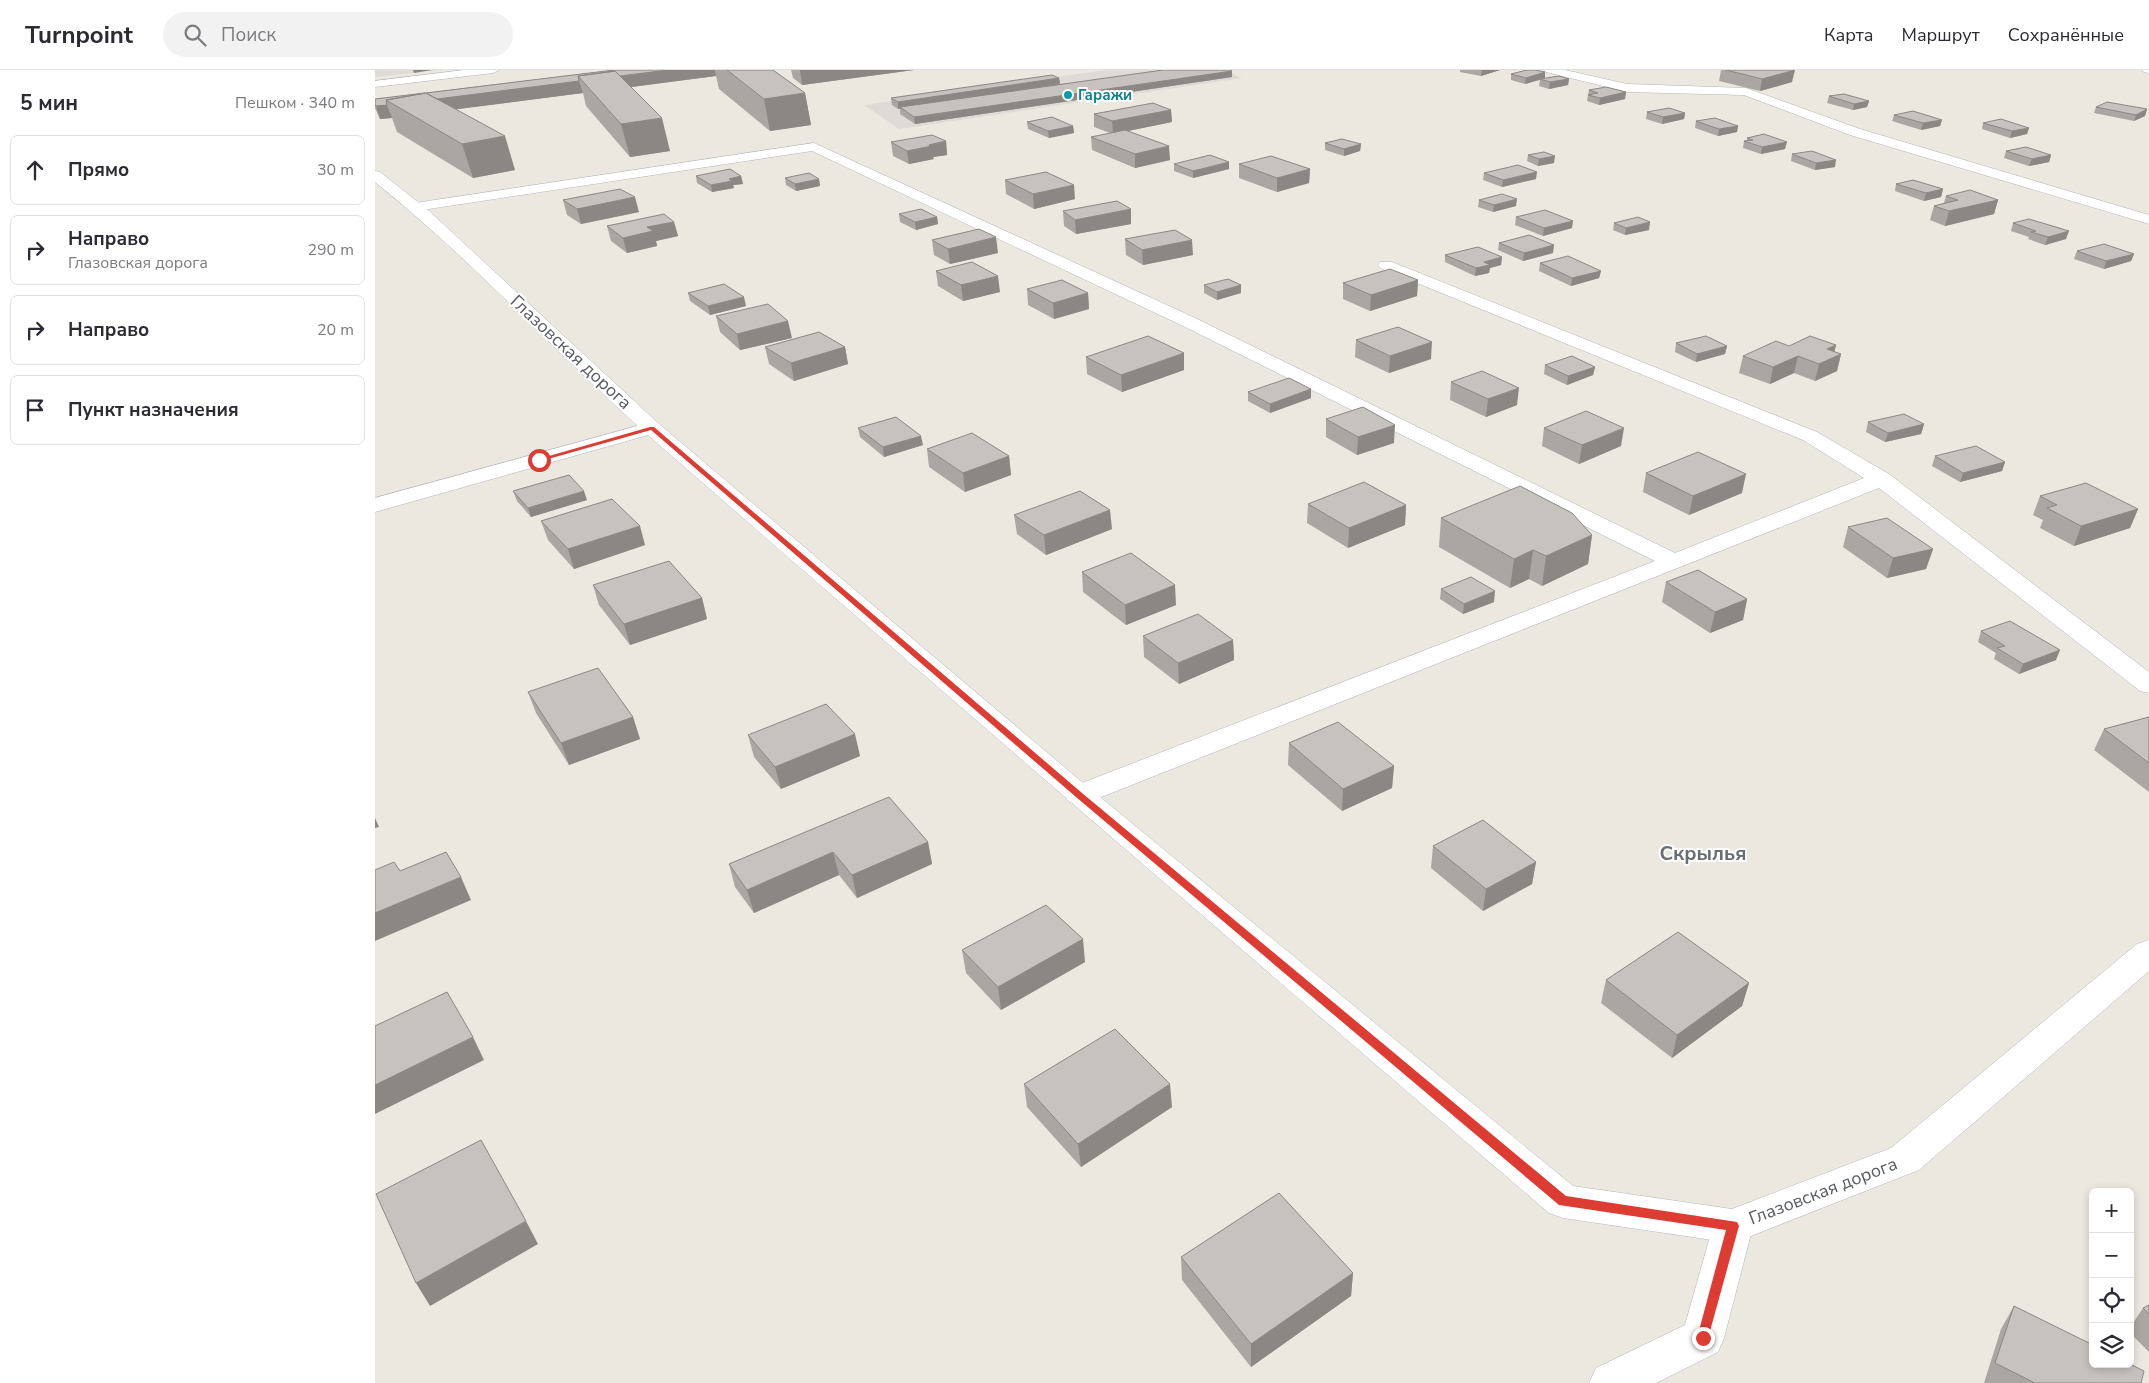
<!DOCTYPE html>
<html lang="ru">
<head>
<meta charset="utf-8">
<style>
	body { margin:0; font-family:"Nunito Sans",sans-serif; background:#f2f2f3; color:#2b2b33 }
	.controls { position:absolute; right:15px; bottom:15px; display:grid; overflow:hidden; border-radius:8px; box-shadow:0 2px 8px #0003 }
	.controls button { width:45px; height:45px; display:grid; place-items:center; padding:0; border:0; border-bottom:1px solid #e1e1e2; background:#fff; color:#2b2b33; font:25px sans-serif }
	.stop { position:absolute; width:15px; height:15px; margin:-11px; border:4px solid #dd3c33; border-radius:50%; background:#fff }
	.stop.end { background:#dd3c33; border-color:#fff; box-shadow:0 1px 5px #0008 }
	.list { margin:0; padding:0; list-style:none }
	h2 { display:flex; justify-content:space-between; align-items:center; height:65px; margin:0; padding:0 20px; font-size:21px }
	h2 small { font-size:16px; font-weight:400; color:#7c7c81 }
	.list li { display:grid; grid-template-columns:32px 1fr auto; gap:15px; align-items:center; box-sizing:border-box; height:70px; margin:0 10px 10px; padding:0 10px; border:1px solid #e1e1e2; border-radius:8px }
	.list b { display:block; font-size:19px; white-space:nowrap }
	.list p { margin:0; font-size:16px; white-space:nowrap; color:#7c7c81 }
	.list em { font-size:16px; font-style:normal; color:#7c7c81 }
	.icon { flex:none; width:28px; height:28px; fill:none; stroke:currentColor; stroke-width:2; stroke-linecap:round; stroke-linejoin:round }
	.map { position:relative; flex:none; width:1774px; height:1313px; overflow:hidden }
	header { display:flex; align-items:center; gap:30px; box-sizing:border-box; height:70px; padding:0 25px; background:#fff; border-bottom:1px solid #e1e1e2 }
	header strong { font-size:24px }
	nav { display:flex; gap:28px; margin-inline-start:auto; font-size:18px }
	.search { width:350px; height:45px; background:#f2f2f3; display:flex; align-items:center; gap:12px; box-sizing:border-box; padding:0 18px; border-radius:28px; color:#7c7c81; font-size:19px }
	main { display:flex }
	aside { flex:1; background:#fff }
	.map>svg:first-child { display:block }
	.industrial { fill:#dedbd7 }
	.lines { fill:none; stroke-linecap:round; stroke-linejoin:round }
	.street-casing { stroke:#b2b5ba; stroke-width:1 }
	.secondary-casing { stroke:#b3b7bc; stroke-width:1 }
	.street { fill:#fff; fill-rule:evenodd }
	.secondary { fill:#fff; fill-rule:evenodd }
	.wall { fill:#aaa7a3 }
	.shaded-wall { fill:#8b8884 }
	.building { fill:#c6c2bd; stroke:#8b8884 }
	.route { fill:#dd3c33 }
	.culture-dot { fill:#0f9aa8; stroke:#fff; stroke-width:2 }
	.labels { text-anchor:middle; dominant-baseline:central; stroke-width:4; stroke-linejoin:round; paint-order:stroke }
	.far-culture-label { font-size:15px; font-weight:bold; fill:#0d838f; stroke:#fff; text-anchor:start }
	.street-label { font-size:18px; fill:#585c60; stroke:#fff }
	.quarter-label { font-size:20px; font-weight:bold; fill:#696e72; stroke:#fff }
</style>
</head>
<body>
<header>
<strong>Turnpoint</strong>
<div class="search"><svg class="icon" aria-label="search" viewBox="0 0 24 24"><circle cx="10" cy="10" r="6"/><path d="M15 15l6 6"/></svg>Поиск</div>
<nav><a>Карта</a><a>Маршрут</a><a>Сохранённые</a></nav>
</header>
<main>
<aside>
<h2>5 мин<small>Пешком · 340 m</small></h2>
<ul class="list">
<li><svg class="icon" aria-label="ahead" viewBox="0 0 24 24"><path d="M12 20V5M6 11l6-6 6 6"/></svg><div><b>Прямо</b></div><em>30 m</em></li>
<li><svg class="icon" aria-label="right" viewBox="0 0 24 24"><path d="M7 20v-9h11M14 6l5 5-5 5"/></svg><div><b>Направо</b><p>Глазовская дорога</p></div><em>290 m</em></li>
<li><svg class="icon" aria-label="right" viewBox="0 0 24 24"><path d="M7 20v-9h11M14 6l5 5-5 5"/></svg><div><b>Направо</b></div><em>20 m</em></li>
<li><svg class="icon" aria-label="arrive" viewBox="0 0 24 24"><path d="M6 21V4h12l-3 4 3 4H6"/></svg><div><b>Пункт назначения</b></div></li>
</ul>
</aside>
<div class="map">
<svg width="1774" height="1313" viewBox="0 0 1774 1313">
	<rect width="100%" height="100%" fill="#ebe8df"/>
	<path class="industrial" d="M0,0H64L0,7Z
		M730,0H850L867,8L524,59L489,35Z"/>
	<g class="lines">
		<g class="street-casing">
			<path id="street" d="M89,0H124L118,3L0,17V11Z
				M1169,0H1190L1252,14L1371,18L1485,59L1774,145V154L1475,65L1369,25L1252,22L1171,2Z
				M1767,0H1774V3L1769,2Z
				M439,73L818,247L1300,483L1489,408L1428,370L1005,198L1003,195L1005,192H1017L1442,362L1514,404L1774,602V623L1765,621L1504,418L714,732L704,734L694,732L689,725L694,718L1280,491L806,255L437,81L40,141L35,140L33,137L35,134L40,133Z
				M277,352L284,354L287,358L284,362L0,442V428Z
				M1358,1139L1372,1144L1378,1156L1349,1268L1343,1282L1281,1313H1214L1221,1298L1310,1255L1338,1156L1344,1144Z"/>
		</g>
		<g class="secondary-casing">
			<path id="secondary" d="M0,101L5,102L54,141L284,354L714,718L1198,1116L1357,1139L1516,1078L1762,874L1774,870V901L1544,1100L1358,1173L1188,1148L1174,1143C876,888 578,631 282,373C186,289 100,192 0,112Z"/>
		</g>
		<use href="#street" class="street"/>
		<use href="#secondary" class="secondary"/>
	</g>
	<path class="wall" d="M239,0H398L430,23L436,55L395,61L344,19L341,6L256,17L295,81L255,87L211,36L208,23L81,39L140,100L98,108L22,62L17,48L5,49L0,38V29Z
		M416,0H539L427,15L418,8Z
		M1085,0H1125L1106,6L1085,2Z
		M1346,0H1417V12L1385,21L1344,11Z
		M857,1V7L540,54L525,44V38L523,39L517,35L516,28L684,8L685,14Z
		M1136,4L1170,8L1194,9L1193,15L1174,19L1164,16L1165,10L1150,14L1136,10Z
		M1214,20L1251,22L1250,29L1224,35L1212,31Z
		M1454,26L1494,31L1492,37L1478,40L1452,33Z
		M1721,37L1772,39L1770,46L1759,51L1719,43Z
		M796,40L797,52L753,61L795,90L760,98L717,80L716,67L735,63L719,57V44Z
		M1272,42L1310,43L1309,49L1287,54L1271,49Z
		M1519,45L1567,50L1565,56L1546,60L1517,51Z
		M1321,51L1363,56L1362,62L1343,66L1320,58Z
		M652,52L698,56L699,63L674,68L653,59Z
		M1608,53L1654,58L1652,64L1635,68L1607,59Z
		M1372,68L1410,79L1386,84L1368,78L1369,71H1372Z
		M571,71L572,85L558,87L559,89L534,94L518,86L516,72Z
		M950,73L986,74L985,81L969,86L950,80Z
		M1631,81L1676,85L1674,92L1654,96L1629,88Z
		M1417,84L1460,97L1440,100L1416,91Z
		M1153,85L1179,93L1163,96L1152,91Z
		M799,94L854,99L818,108L799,101Z
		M864,94L935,99L934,113L902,122L864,108Z
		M1109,103L1161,109L1127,117L1108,110Z
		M321,106H366L368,114L358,115L359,118L337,122L322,113Z
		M410,108L444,109L445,116L421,121L411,115Z
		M630,110L700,129L659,139L631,124Z
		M1521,114L1568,119L1566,127L1549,131L1520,121Z
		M1571,126L1623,130L1619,144L1570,156L1555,150L1559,136L1569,133Z
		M188,130L264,142L206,154L192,145Z
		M1104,130L1141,136L1118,142L1103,137Z
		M688,141L756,154L701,164L689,156Z
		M524,144L562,147L563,154L541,160L525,152Z
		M1141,147L1197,158L1168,166L1140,155Z
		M299,152L303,166L281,171L282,176L252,183L236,171L232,156Z
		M1239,153L1274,160L1250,165L1238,160Z
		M1638,153L1691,169L1670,175L1653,169L1654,167L1636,161Z
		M750,169L818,185L768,195L751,185Z
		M557,170L623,183L575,194L559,185Z
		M1124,173L1178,183L1148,191L1123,180Z
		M1702,181L1759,184L1756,191L1729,199L1699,189Z
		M1070,185L1127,187L1126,195L1115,198L1114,203L1100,206L1070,192Z
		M1165,193L1226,201L1224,208L1196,216L1164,201Z
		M561,201L625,222L588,231L563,216Z
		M1043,210L1042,226L995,241L968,229V213Z
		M829,215L866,223L842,230L829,223Z
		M652,219L713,223L714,239L679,249L653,235Z
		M313,223L371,236L335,245L315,231Z
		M341,246L417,268L365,280L345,262Z
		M981,270L1056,289L1014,303L980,287Z
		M1301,273L1352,276L1350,284L1321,292L1300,282Z
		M1461,275L1459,282L1466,284L1462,301L1440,311L1419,303L1395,314L1364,303L1368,286L1414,276Z
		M390,277H470L473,294L419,311L394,294Z
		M711,287L809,300L747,322L712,304Z
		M1170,295L1220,297L1218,305L1192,315L1169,304Z
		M1076,312L1142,335L1111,347L1075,330Z
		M936,319V328L895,343L873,331V322Z
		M951,349L1019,373L982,385L951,367Z
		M1493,352L1549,354L1546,364L1510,372L1491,362Z
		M483,358L548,375L509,387L485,367Z
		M1169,358L1246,376L1204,394L1167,376Z
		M552,379L634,386L636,405L590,422L554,397Z
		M1560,386L1630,392L1627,401L1585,412L1557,396Z
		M1271,403L1367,423L1314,445L1268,422Z
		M138,421L212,430L156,447L142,431Z
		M1665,426L1763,439L1755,458L1699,476L1665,458L1668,450L1658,445Z
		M933,434L1031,435L1030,455L973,478L932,453Z
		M639,445L737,459L671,485L642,464Z
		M1066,448L1217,465L1213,494L1167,516L1154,509L1135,518L1064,477Z
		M166,451L270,475L199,499L173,470Z
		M1473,457L1558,479L1551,499L1512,508L1468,477Z
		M707,502L801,535L751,555L708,522Z
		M1291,512L1372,529L1368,550L1335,563L1287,532Z
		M218,515L327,528L332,549L255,575L224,535Z
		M1066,519L1119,532L1088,544L1065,529Z
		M1606,561L1681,590L1644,604L1619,589L1621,583L1603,572Z
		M768,566L858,570L859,590L804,614L769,587Z
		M153,622L258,647L265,669L194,695L161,643Z
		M1774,647V722L1719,680L1729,659Z
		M373,665L485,686L406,719L379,687Z
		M914,673L1019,696L1017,718L967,741L913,695Z
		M553,772L557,794L482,828L464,805L379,843L360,817L354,794Z
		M1058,776L1161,792L1157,814L1108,841L1056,798Z
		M587,880L710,892L626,940L591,903Z
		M1231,910L1374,913L1367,936L1297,988L1226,933Z
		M649,1014L797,1037L706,1097L652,1037Z
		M806,1187L978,1203L976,1226L876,1297L807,1210Z
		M1774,1235V1282L1755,1263V1258L1768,1238Z
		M1639,1236L1766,1313H1609L1626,1259Z"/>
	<path class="shaded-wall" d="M38,0H57L39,3Z
		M293,0H340L341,6L218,22L207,11Z
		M425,0H539L427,15Z
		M1107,0H1125L1106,6Z
		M1420,0L1417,12L1385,21L1387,9Z
		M857,1V7L540,54L539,47Z
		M1170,2V8L1150,14L1151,8Z
		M684,8L685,14L523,39V32Z
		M1194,9L1193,15L1174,19L1175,12Z
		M204,11L208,23L37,45L18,34Z
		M1251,22L1250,29L1224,35L1225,28Z
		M430,23L436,55L395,61L389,29Z
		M1494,31L1492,37L1478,40L1479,34Z
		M12,35L17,48L5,49L1,36Z
		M1772,39L1770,46L1759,51L1761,45Z
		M796,40L797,52L738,64L737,51Z
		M1310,43L1309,49L1287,54L1288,47Z
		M287,48L295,81L255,87L246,54Z
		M1567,50L1565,56L1546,60L1548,53Z
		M698,56L699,63L674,68L673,61Z
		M1363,56L1362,62L1343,66L1344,59Z
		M1654,58L1652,64L1635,68L1637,61Z
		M130,66L140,100L98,108L87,74Z
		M571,71L572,85L558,87L559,89L534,94L532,81L554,75Z
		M1412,72L1410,79L1386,84L1387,77Z
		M986,74L985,81L969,86V79Z
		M794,76L795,90L760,98V84Z
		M1676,85L1674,92L1654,96L1657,89Z
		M1180,86L1179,93L1163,96L1164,89Z
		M1461,90L1460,97L1440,100L1441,93Z
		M854,92V99L818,108V101Z
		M935,99L934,113L902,122V108Z
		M1162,102L1161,109L1127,117L1128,110Z
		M366,106L368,114L358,115L359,118L337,122L336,115L354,109Z
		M444,109L445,116L421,121L420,114Z
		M699,115L700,129L659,139L658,124Z
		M1568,119L1566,127L1549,131L1551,123Z
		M260,127L264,142L206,154L202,139Z
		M1142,129L1141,136L1118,142L1119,135Z
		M1623,130L1619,144L1570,156L1574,141Z
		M756,139V154L701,164L700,150Z
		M562,147L563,154L541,160L540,152Z
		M1198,151L1197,158L1168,166L1169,158Z
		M299,152L303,166L281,171L282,176L252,183L248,168L272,157Z
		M1275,152L1274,160L1250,165L1251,158Z
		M1694,161L1691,169L1670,175L1673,167Z
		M621,167L623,183L575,194L573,179Z
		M817,170L818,185L768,195L767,180Z
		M1179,175L1178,183L1148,191L1149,183Z
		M1759,184L1756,191L1729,199L1731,191Z
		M1127,187L1126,195L1115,198L1114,203L1100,206L1101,198L1109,192Z
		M1226,201L1224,208L1196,216L1197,208Z
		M623,206L625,222L588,231L586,215Z
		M1043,210L1042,226L995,241L996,225Z
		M866,215V223L842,230V222Z
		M713,223L714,239L679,249L678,233Z
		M369,227L371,236L335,245L333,236Z
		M413,251L417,268L365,280L362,264Z
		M1057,272L1056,289L1014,303L1015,286Z
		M1461,275L1458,288L1466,284L1462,301L1440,311L1444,294L1452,279Z
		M1352,276L1350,284L1321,292L1322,284Z
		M470,277L473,294L419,311L416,293Z
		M809,283V300L747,322L746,305Z
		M1423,286L1419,303L1395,314L1398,297Z
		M1220,297L1218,305L1192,315L1193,306Z
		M1144,318L1142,335L1111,347L1113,329Z
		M936,319V328L895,343V334Z
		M1549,354L1546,364L1510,372L1513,363Z
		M1020,355L1019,373L982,385L983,367Z
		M1249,358L1246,376L1204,394L1207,375Z
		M546,366L548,375L509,387L508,377Z
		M634,386L636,405L590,422L588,403Z
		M1630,392L1627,401L1585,412L1588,403Z
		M1371,404L1367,423L1314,445L1318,426Z
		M209,421L212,430L156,447L153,438Z
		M1031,435L1030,455L973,478L974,458Z
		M1763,439L1755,458L1699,476L1706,456Z
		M735,440L737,459L671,485L669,465Z
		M265,456L270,475L199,499L193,479Z
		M1217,465L1213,494L1167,516L1171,486Z
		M1558,479L1551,499L1512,508L1518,488Z
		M1158,480L1154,509L1135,518L1139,489Z
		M800,515L801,535L751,555L750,535Z
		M1120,521L1119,532L1088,544L1089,534Z
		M327,528L332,549L255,575L249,554Z
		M1372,529L1368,550L1335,563L1340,542Z
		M858,570L859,590L804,614L803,593Z
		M1685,580L1681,590L1644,604L1648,594Z
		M258,647L265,669L194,695L186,673Z
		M480,664L485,686L406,719L400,697Z
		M1019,696L1017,718L967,741L968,719Z
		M0,748L4,757L0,758Z
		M553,772L557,794L482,828L477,805Z
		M458,782L464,805L379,843L372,820Z
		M1161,792L1157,814L1108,841L1111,819Z
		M86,807L96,830L0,871V843Z
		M708,869L710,892L626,940L623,917Z
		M1374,913L1367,936L1297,988L1302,965Z
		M98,967L109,990L0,1044V1015Z
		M795,1014L797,1037L706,1097L703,1074Z
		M151,1151L163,1174L55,1236L41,1213Z
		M978,1203L976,1226L876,1297V1274Z"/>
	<path class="building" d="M239,0H293L245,6L240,1L203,6L204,11L62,29L51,23Z
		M352,0H398L430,23L389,29Z
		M788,0H855L857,1L539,47L525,37Z
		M1152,0H1160L1170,2L1151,8L1136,4Z
		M1351,0H1420L1387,9Z
		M240,1L287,48L246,54L203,6Z
		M677,5L684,8L523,32L516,28Z
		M1184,6L1194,9L1175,12L1165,9Z
		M1231,17L1251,22L1225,28L1213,25L1223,23L1214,20Z
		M50,23L11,30L12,35L1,36L0,35V29Z
		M51,23L130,66L87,74L11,30Z
		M1469,24L1494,31L1479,34L1454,26Z
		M1732,32L1772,39L1761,45L1721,37Z
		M778,33L796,40L737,51L719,44Z
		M1294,38L1310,43L1288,47L1272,42Z
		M1538,41L1567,50L1548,53L1519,45Z
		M677,47L698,56L673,61L652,52Z
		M1340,48L1363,56L1344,59L1321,51Z
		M1626,49L1654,58L1637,61L1608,53Z
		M750,60L794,76L760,84L716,67Z
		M1389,64L1412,72L1387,77L1369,71L1378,70L1372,68Z
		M557,65L571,71L554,75L557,76L532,81L516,72Z
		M967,69L986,74L969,79L950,73Z
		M1651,77L1676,85L1657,89L1631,81Z
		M1437,81L1461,90L1441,93L1417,84Z
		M1169,82L1180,86L1164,89L1153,85Z
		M835,85L854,92L818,101L799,94Z
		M896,86L935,99L902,108L864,94Z
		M1143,95L1162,102L1128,110L1109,103Z
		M355,99L366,106L354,109L357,111L336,115L321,106Z
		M671,102L699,115L658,124L630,110Z
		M434,103L444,109L420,114L410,108Z
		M1538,110L1568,119L1551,123L1521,114Z
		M245,119L260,127L202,139L188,130Z
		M1595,120L1623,130L1574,141L1559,136L1583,130L1571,126Z
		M1127,124L1142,129L1119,135L1104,130Z
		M742,131L756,139L700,150L688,141Z
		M546,139L562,147L540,152L524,144Z
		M1170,140L1198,151L1169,158L1141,147Z
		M289,144L299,152L272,157L278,161L248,168L232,156Z
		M1263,147L1275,152L1251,158L1239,153Z
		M1654,149L1694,161L1673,167L1656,162L1661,161L1638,153Z
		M604,159L621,167L573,179L557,170Z
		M800,160L817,170L767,180L750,169Z
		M1154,165L1179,175L1149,183L1124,173Z
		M1729,174L1759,184L1731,191L1702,181Z
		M1103,177L1127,187L1109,192L1115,195L1101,198L1070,185Z
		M1193,186L1226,201L1197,208L1165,193Z
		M597,192L623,206L586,215L561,201Z
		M1015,199L1043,210L996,225L968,213Z
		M853,209L866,215L842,222L829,215Z
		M687,210L713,223L678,233L652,219Z
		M349,214L369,227L333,236L313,223Z
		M393,234L413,251L362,264L341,246Z
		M1023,257L1057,272L1015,286L981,270Z
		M444,262L470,277L416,293L390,277Z
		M773,266L809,283L746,305L711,287Z
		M1331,266L1352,276L1322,284L1301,273Z
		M1435,266L1461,275L1452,279L1466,284L1444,294L1423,286L1398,297L1368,286L1401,271L1414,276Z
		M1197,286L1220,297L1193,306L1170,295Z
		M1107,301L1144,318L1113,329L1076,312Z
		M914,308L936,319L895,334L873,322Z
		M988,337L1020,355L983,367L951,349Z
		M1211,341L1249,358L1207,375L1169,358Z
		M1529,344L1549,354L1513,363L1493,352Z
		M521,347L546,366L508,377L483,358Z
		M597,363L634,386L588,403L552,379Z
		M1601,376L1630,392L1588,403L1560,386Z
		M1323,382L1371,404L1318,426L1271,403Z
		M194,405L209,421L153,438L138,421Z
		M989,412L1031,435L974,458L933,434Z
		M1711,413L1763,439L1706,456L1672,438L1682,435L1665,426Z
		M1145,416L1197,443L1217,465L1171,486L1158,480L1139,489L1066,448Z
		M705,421L735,440L669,465L639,445Z
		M237,429L265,456L193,479L166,451Z
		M1512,448L1558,479L1518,488L1473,457Z
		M756,483L800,515L750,535L707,502Z
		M294,491L327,528L249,554L218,515Z
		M1323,500L1372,529L1340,542L1291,512Z
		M1096,507L1120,521L1089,534L1066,519Z
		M823,544L858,570L803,593L768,566Z
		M1635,551L1685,580L1648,594L1622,578L1630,576L1606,561Z
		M223,598L258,647L186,673L153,622Z
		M451,634L480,664L400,697L373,665Z
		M1774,647V693L1729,659Z
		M963,652L1019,696L968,719L914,673Z
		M514,727L553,772L477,805L458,782L372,820L354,794Z
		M1108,750L1161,792L1111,819L1058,776Z
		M71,782L86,807L0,843V800L19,792L25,801Z
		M671,835L708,869L623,917L587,880Z
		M1303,862L1374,913L1302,965L1231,910Z
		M72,922L98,967L0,1015V956Z
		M740,959L795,1014L703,1074L649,1014Z
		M106,1070L151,1151L41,1213L1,1124Z
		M904,1123L978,1203L876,1274L806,1187Z
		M1774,1235V1244L1768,1238Z
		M1639,1236L1718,1275V1294H1755L1769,1301L1766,1313H1660L1620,1293Z"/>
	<path class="route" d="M275,357H279L707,723L1191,1126L1362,1152L1364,1156L1332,1272L1328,1274L1324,1272L1322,1268L1351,1160L1184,1135L701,727L276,360L166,391L160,390Z"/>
	<circle class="culture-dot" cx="693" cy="25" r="5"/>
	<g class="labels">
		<g class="far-culture-label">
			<text x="703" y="25">Гаражи</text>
		</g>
		<g class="street-label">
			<text transform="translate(196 282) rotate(43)">Глазовская дорога</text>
			<text transform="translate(1448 1121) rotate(-21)">Глазовская дорога</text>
		</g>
		<g class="quarter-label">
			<text x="1328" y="783">Скрылья</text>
		</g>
	</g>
</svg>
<div class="controls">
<button>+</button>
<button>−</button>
<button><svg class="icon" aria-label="locate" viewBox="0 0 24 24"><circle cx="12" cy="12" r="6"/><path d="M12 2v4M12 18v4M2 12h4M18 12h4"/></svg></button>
<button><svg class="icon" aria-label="layers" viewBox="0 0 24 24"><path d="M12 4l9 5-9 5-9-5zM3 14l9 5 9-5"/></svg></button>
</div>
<div class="stop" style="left:164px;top:390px"></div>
<div class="stop end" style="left:1328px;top:1268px"></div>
</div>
</main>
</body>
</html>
